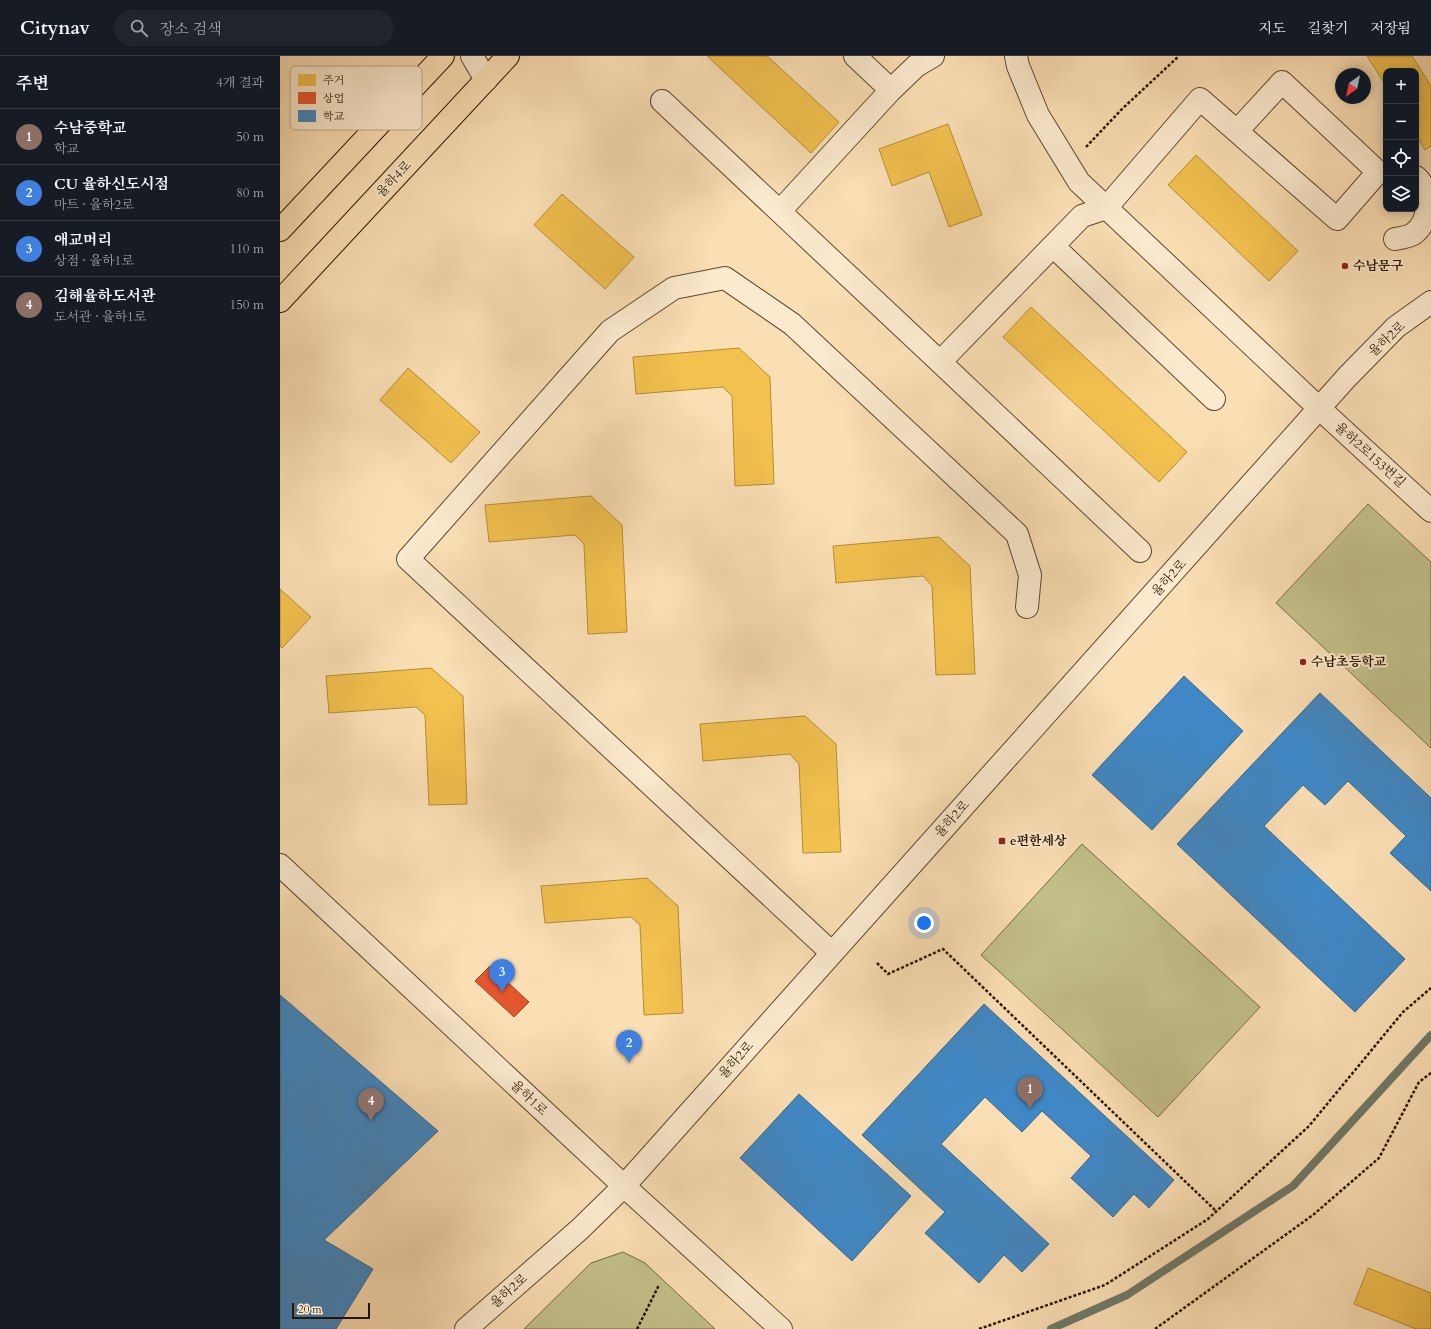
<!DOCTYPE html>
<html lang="ko">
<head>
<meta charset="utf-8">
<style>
	body { margin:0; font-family:Cardo,"Noto Serif KR",serif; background:#20242c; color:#f1f3f6 }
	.controls { position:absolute; right:12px; top:12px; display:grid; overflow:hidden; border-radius:8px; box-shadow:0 2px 10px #0003 }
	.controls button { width:36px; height:36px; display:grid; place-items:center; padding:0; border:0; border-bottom:1px solid #363941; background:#171b24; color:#f1f3f6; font:20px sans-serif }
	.compass { position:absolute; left:1055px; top:12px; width:36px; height:36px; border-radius:50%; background:#171b24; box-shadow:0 2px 10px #0003; rotate:213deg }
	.scale { position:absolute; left:12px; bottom:10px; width:78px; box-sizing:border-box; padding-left:4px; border:2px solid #281501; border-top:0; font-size:11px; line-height:14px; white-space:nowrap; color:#281501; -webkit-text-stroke:3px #fceace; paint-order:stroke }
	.you { position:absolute; left:644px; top:867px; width:14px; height:14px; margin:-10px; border:3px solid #fff; border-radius:50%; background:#1a73e8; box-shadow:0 0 0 6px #1a73e833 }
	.badge { display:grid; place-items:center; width:26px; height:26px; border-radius:50%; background:#c59692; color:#fff; font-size:13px; font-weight:700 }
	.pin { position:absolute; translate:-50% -33px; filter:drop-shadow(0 1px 2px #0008) }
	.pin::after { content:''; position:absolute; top:21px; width:14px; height:12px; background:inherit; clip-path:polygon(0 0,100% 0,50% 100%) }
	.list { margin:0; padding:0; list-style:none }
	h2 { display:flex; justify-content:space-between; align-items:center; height:52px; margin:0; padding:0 16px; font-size:17px }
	h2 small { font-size:13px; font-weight:400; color:#9ea1a6 }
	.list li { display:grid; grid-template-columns:26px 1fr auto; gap:12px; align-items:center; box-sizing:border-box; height:56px; padding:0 16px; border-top:1px solid #363941 }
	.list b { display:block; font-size:15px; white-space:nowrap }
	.list p { margin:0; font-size:13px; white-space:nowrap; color:#9ea1a6 }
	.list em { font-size:13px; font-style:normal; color:#9ea1a6 }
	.icon { flex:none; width:22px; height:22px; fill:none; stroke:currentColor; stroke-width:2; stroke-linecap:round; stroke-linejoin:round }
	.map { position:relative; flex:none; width:1151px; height:1273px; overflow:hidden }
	header { display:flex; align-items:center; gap:24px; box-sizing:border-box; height:56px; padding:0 20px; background:#171b24; border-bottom:1px solid #363941 }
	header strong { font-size:19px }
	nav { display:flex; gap:22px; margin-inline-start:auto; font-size:14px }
	.search { width:280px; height:36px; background:#20242c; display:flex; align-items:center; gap:10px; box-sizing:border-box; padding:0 14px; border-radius:22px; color:#9ea1a6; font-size:15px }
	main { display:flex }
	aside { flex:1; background:#171b24 }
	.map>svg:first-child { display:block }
	.green { fill:#c3c08a; stroke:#766a46 }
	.homes { fill:#f2c14e; stroke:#b58d37 }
	.shops { fill:#e4572e; stroke:#ac4320 }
	.schools { fill:#3f88c5; stroke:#38668a }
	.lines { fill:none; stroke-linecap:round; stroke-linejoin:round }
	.stream { stroke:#6f7969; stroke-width:8 }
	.minor-casing { stroke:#5d482e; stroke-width:24 }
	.major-casing { stroke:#281501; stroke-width:24 }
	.path { stroke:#281501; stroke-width:2.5; stroke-dasharray:3 2; stroke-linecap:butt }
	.minor { stroke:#fceace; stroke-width:22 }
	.major { stroke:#fbdfb4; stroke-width:22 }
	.poi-dot { fill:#8f2418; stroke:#fceace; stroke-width:1.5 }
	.labels { text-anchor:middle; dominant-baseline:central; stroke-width:4; stroke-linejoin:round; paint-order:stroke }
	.street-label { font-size:13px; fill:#281501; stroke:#fceace }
	.poi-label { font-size:13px; font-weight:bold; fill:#281501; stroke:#fceace; text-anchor:start }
	.key { fill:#fceace; stroke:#bcaa90; stroke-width:1 }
	.key-label { font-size:11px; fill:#281501 }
</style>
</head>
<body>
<header>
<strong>Citynav</strong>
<div class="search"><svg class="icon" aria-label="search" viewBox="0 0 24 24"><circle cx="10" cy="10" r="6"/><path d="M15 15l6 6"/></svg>장소 검색</div>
<nav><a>지도</a><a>길찾기</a><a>저장됨</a></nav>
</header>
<main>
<aside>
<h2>주변<small>4개 결과</small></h2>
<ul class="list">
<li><span class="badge" style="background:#8d6e63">1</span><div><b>수남중학교</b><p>학교</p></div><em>50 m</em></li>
<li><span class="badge" style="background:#3f7fe0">2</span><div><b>CU 율하신도시점</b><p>마트 · 율하2로</p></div><em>80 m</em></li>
<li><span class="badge" style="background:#3f7fe0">3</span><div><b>애교머리</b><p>상점 · 율하1로</p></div><em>110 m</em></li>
<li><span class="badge" style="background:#8d6e63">4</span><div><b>김해율하도서관</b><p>도서관 · 율하1로</p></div><em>150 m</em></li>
</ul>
</aside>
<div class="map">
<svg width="1151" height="1273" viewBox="0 0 1151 1273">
	<rect width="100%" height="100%" fill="#fbdfb4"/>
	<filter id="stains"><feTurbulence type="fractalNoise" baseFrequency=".005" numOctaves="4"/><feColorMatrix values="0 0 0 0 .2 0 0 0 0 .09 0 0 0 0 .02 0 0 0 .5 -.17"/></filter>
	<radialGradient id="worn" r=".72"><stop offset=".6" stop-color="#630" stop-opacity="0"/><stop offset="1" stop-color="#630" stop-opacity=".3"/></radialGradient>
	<path class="green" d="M1088,448L1151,506V692L996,547Z
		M802,788L980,951L878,1061L701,899Z
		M343,1196L365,1207L435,1273H244L311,1207Z"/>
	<path class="homes" d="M427,0H487L559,66L531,97Z
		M1087,0H1132L1151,30V90L1145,94L1136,79V15H1106V30Z
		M668,68L702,159L669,171L649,116L612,130L599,93Z
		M916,99L1018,195L989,225L888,129Z
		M282,138L354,201L325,233L254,169Z
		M751,251L907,396L879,426L723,281Z
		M459,292L490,321L494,428L455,430L452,340L443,331L356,338L353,301Z
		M128,312L200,376L171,407L100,344Z
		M311,440L342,469L347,576L308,578L304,488L295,479L209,486L205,449Z
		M659,481L690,510L695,618L656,619L652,530L643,520L556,527L553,490Z
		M0,533L31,561L2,592L0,590Z
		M151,612L183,640L187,748L149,749L145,659L136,651L49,657L46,620Z
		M525,660L556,688L561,796L523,797L519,708L510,698L423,705L420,668Z
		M367,822L398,850L403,957L364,959L360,869L351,861L265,867L261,830Z
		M1088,1212L1151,1237V1273H1136L1074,1248Z"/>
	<path class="shops" d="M210,910L249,946L234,961L195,925Z"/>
	<path class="schools" d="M904,620L963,675L872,774L812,719Z
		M1040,637L1151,742V835L1110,797L1126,780L1068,725L1045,749L1023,729L984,770L1125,903L1075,956L897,788Z
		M0,939L158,1075L44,1184L93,1213L56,1273H0Z
		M704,948L894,1124L869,1152L854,1138L833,1161L791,1122L811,1100L762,1055L742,1076L705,1041L661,1088L769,1188L742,1216L724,1199L699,1227L645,1177L665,1156L582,1079Z
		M519,1038L631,1140L572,1205L460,1102Z"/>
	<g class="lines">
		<path class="stream" d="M771,1273L847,1239L1013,1130L1151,979"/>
		<g class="minor-casing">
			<path id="minor" d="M192,0L206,24
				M736,0L738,10L758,59L799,126L1040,353L1151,455
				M611,34L636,10L653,0
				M382,45L660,306L802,160L826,152L920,43L1057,163L1098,116L1002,26L957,75
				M500,155L611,34L575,0
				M1115,183C1120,182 1128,181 1133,178C1151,166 1151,134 1136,121
				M773,190L934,343
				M660,306L860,495
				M0,809L344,1130L501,1273
				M552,897L128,503L330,275L394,232L445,222L512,268L737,478L750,519L747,551
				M186,1273L300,1173L344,1130L1067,321L1116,271L1151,246"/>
		</g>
		<g class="major-casing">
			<path id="major" d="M0,174L163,0
				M0,245L228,0"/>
		</g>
		<path class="path" d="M806,91L842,53L899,0
			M597,907L608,918L663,893L936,1155
			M357,1273L379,1229
			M699,1273L825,1229L928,1163L1029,1070L1123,956L1151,932
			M875,1273L1033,1159L1099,1102L1139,1026L1151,1017"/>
		<use href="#minor" class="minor"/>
		<use href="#major" class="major"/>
	</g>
	<g class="poi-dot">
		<circle cx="1065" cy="210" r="4"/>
		<circle cx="1023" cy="606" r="4"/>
		<rect x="718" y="781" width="8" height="8" rx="2"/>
	</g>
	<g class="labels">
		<g class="street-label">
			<text transform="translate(114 123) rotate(-47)">율하4로</text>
			<text transform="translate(1107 283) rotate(-43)">율하2로</text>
			<text transform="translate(1090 399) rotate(42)">율하2로153번길</text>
			<text transform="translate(889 522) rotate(-48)">율하2로</text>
			<text transform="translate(672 763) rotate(-48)">율하2로</text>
			<text transform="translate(456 1004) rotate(-48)">율하2로</text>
			<text transform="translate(249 1042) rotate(43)">율하1로</text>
			<text transform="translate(229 1235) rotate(-41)">율하2로</text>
		</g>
		<g class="poi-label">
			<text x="1073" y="210">수남문구</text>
			<text x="1031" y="606">수남초등학교</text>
			<text x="730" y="785">e편한세상</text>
		</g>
	</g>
	<rect x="10" y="10" width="132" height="64" rx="6" class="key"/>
	<rect x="18" y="18" width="18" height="12" fill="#f2c14e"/>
	<rect x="18" y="36" width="18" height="12" fill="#e4572e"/>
	<rect x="18" y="54" width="18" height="12" fill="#3f88c5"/>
	<g class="key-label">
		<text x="43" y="28">주거</text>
		<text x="43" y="46">상업</text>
		<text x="43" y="64">학교</text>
	</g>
	<rect width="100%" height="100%" filter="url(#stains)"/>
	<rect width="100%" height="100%" fill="url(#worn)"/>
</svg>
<div class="controls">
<button>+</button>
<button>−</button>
<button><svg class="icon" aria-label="locate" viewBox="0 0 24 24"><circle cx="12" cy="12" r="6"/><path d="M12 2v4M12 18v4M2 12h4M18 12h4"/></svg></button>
<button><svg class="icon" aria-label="layers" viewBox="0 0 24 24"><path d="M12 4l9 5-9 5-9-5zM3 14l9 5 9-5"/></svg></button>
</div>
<svg class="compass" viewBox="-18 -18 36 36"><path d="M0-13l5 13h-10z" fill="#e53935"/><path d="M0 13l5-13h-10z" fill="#9ea1a6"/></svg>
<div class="scale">20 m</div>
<div class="you"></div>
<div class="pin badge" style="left:750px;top:1053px;background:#8d6e63">1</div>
<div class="pin badge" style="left:349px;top:1007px;background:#3f7fe0">2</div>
<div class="pin badge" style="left:222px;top:936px;background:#3f7fe0">3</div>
<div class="pin badge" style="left:91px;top:1065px;background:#8d6e63">4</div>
</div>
</main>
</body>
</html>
